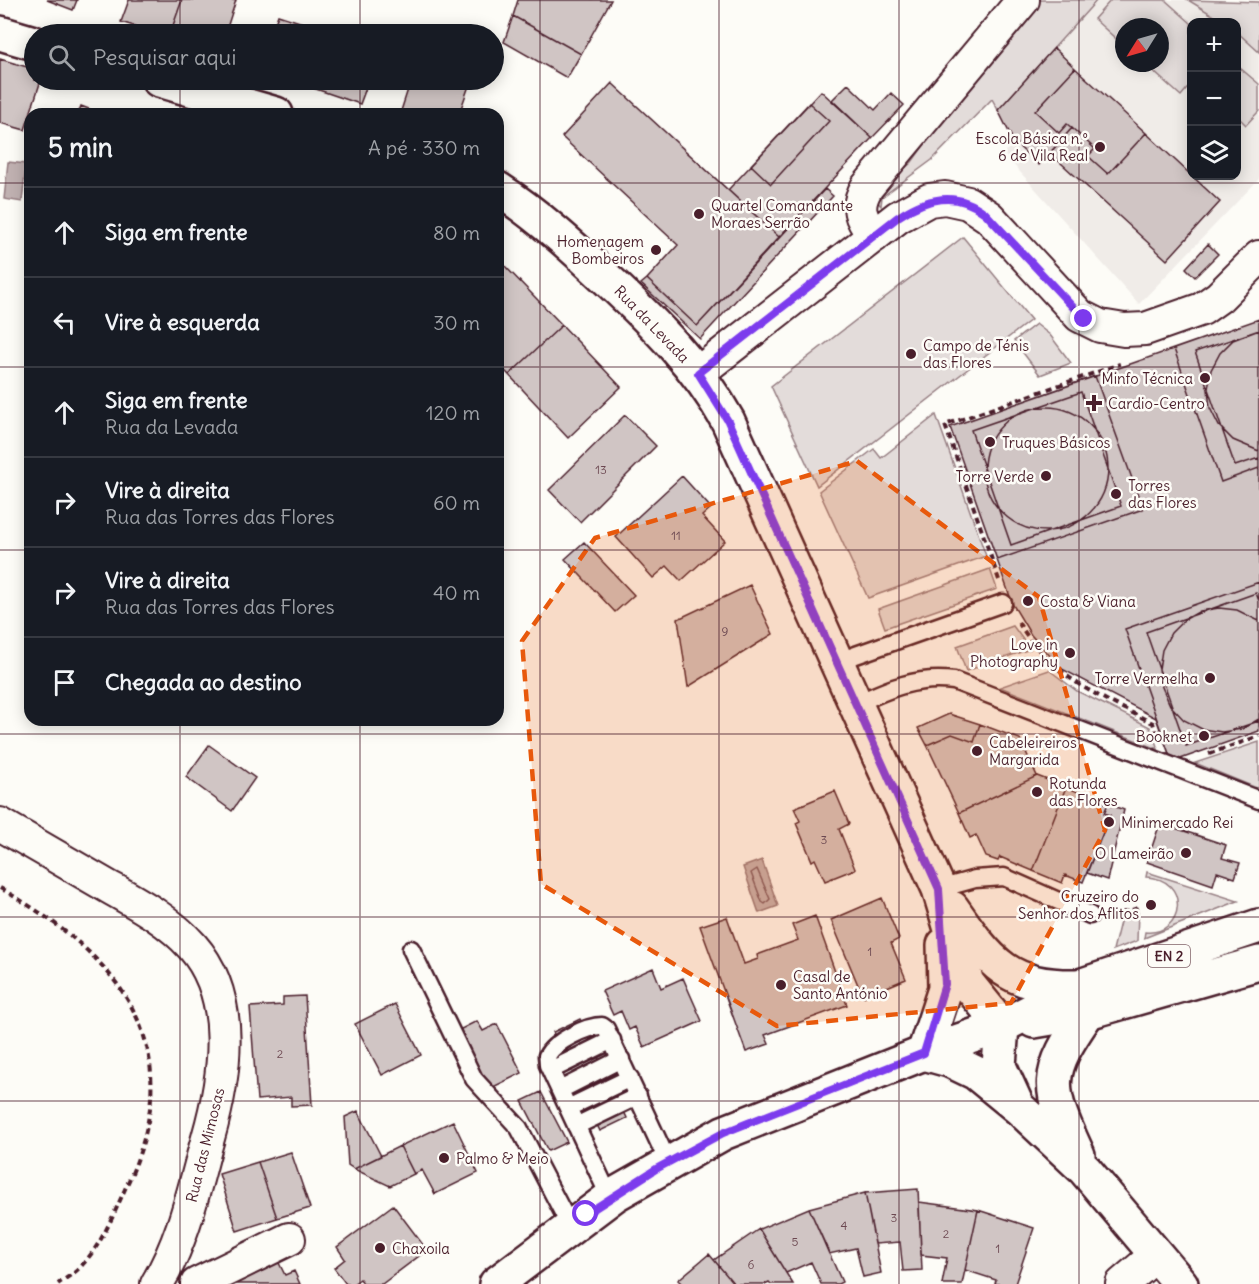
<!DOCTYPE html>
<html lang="pt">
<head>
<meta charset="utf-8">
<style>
	body { margin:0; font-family:Delius,sans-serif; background:#242831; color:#f1f3f6 }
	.controls { position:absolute; right:18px; top:18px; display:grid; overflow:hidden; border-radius:12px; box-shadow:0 3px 15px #0003 }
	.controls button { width:54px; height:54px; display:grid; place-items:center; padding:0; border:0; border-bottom:2px solid #363941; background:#171b24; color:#f1f3f6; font:30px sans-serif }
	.compass { position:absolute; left:1115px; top:18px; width:54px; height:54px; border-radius:50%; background:#171b24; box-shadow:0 3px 15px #0003; rotate:233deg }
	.stop { position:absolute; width:18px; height:18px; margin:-14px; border:4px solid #7c3aed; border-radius:50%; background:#fff }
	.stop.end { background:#7c3aed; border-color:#fff; box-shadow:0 2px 6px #0008 }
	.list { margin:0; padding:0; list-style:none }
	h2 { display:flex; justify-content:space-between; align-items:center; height:78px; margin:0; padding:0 24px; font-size:26px }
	h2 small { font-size:20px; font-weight:400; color:#9ea1a6 }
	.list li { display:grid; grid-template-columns:39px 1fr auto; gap:18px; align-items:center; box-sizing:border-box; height:90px; padding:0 24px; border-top:2px solid #363941 }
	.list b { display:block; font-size:22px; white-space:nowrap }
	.list p { margin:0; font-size:20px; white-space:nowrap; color:#9ea1a6 }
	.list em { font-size:20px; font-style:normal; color:#9ea1a6 }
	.icon { flex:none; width:33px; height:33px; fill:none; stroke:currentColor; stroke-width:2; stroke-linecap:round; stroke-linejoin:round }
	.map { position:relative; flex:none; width:1259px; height:1284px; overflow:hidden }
	.search { position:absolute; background:#171b24; box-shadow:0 3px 15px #0003; left:24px; top:24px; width:480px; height:66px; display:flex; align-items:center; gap:15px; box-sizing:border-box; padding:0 21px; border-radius:33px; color:#9ea1a6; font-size:22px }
	.panel { position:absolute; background:#171b24; box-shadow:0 3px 15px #0003; left:24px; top:108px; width:480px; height:618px; border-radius:18px }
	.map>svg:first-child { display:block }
	.built { fill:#f0ece8; fill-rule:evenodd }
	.green { fill:#e3dcda; stroke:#967e82; stroke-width:1.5 }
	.water { fill:#c0b1b1; stroke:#91777b; stroke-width:1.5 }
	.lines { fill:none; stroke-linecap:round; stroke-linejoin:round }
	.shore { stroke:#795961; stroke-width:1.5 }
	.building { fill:#d0c5c4; stroke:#4a1f2b; stroke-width:1.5 }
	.service-casing { stroke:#4a1f2b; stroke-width:21 }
	.minor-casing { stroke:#4a1f2b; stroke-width:36 }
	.tertiary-casing { stroke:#4a1f2b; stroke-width:38 }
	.secondary-casing { stroke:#4a1f2b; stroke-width:38 }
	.primary-casing { stroke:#4a1f2b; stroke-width:38 }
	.path { stroke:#4a1f2b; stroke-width:4; stroke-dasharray:6 4.5; stroke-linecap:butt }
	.service { stroke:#fdfcf7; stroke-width:16 }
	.minor { stroke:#fdfcf7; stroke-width:32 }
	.tertiary { stroke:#fdfcf7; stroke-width:33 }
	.secondary { stroke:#fdfcf7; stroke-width:33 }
	.primary { stroke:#fdfcf7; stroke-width:33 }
	.route { stroke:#7c3aed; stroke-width:8 }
	.marked { fill:#e8590c; fill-opacity:0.2; stroke:#e8590c; stroke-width:4.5; stroke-dasharray:12 8; stroke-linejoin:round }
	.grid { fill:none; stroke:#4a1f2b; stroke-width:1.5; stroke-opacity:0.55 }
	.poi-dot { fill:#4a1f2b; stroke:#fdfcf7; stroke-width:2 }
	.labels { text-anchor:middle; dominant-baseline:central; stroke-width:5; stroke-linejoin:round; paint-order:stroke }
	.number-label { font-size:12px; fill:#6c4851 }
	.shield { fill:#fdfcf7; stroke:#806168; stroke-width:1.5 }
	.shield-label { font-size:14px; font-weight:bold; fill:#4a1f2b }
	.poi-label { font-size:15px; fill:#4a1f2b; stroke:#fdfcf7; text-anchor:start }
	.street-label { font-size:15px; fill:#4a1f2b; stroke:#fdfcf7 }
</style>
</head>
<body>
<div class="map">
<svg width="1259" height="1284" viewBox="0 0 1259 1284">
	<rect width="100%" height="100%" fill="#fdfcf7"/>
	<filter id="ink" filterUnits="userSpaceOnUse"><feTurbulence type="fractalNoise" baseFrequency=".0167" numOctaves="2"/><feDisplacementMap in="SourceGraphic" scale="12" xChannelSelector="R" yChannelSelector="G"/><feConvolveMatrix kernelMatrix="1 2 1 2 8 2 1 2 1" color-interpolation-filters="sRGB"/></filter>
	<g filter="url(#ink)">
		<path class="built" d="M1097,0H1188L1224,22H1192V176H1236L1237,32L1259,52V179L1139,304L1003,153L1014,142L1054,48ZM1124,27H1160V63H1124Z"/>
		<path class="green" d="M1037,0H1097L998,110L992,99L932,160L882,197L881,206L876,200L879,191L912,162L953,105Z
			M1111,0H1165L1191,23V84L1181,96L1144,63H1160V27H1124V46L1094,19Z
			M1188,0L1259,2V52L1237,32L1236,22H1224Z
			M1240,68L1259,84V111L1246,125L1237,116V72Z
			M963,237L1031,320L817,486L771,386Z
			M1036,324L1050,335L1071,363L1040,375L1014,341Z
			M936,415L986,556L868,598L819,491L874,449L881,458Z
			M990,569L997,589L885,628L878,609Z
			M1013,626L1030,649L966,671L957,646Z
			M1049,670L1077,691L1150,727L1158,749L1000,687Z
			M1259,742V789L1195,763Z
			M1147,872L1238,901L1144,938L1145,932C1185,936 1191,878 1146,877Z
			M1138,912L1137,941L1113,950L1121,918Z"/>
		<path class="water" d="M8,162L26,164L22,202L4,199Z
			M762,860L778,906L759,913L743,867Z"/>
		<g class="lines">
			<path class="shore" d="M757,869L770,899L765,904L762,902L751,873Z"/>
		</g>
		<path class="building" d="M47,0H77L73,10Z
			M129,0H182L170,34H159L121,22Z
			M182,0H236L225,34H170Z
			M518,0H611L581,54L513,16Z
			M278,15L328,31L327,34H271Z
			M513,16L581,54L567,78L504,42Z
			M1054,48L1075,68L1035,111L1059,133L1067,124L1072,128L1039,165L1014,142L998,110Z
			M0,59L34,69V80H41L25,130L0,123Z
			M1075,68L1146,133L1108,174L1088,156L1095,149L1072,128L1067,124L1059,133L1035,111Z
			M276,80H312L310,87Z
			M312,80H369L360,104L310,87Z
			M411,80H471L459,114H400Z
			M612,83L779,237L697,326L647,279L678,245L562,137Z
			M848,84L875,110L891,93L904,105L872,138L832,100Z
			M821,91L872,138L779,237L728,190Z
			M809,103L829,121L771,184L751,165Z
			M81,106L102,114H78Z
			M1072,128L1095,149L1088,156L1108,174L1146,133L1220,202L1167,260L1050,153Z
			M825,189L833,196L700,339L641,284L647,279L697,326Z
			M1208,244L1218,254L1195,277L1186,268Z
			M502,263L562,325L509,375L498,364V267Z
			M1259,319V731L1172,762L1156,718L1062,669L1031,635L1013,605L950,427Z
			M1259,319V468L1221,482L1174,349Z
			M562,325L621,387L568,438L509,375Z
			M1259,330V451L1233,440L1219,426L1210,408L1208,389L1211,370L1220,353L1233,340Z
			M1259,330V458L1235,466L1195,352Z
			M1095,376L1143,509L997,560L950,427Z
			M1081,392L1121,506L1011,545L971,430Z
			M984 469a62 62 0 1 1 124 0a62 62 0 1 1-124 0Z
			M625,415L656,446L580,522L549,490Z
			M682,476L711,508L702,516L725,541L681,581L667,566L653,578L616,537Z
			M584,542L634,595L615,612L565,559Z
			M1259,582V731L1172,762L1125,629Z
			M750,585L773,634L688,687L678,619Z
			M1256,593L1259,601V721L1186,746L1146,632Z
			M1219,608L1237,610L1259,621V719L1242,729L1222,732L1202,729L1184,720L1170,705L1162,687L1159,669L1162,650L1171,633L1184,620L1200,611Z
			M949,714L980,724L974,742L952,734L927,745L918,728Z
			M980,724L1020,739L1037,776L959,813L927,745L952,734L974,742Z
			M209,745L255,778L232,811L186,777Z
			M1037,776L1066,787L1033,871L1000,857L998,861L986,857L976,835L970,838L959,813Z
			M1066,787L1108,804L1104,813L1110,815L1083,882L1065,875L1062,883L1033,871Z
			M835,791L849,824L839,829L855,869L825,881L815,859L812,861L796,823L800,821L794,808Z
			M1108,804L1124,810L1107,880L1087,873L1110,815L1104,813Z
			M1160,823L1226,845L1222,858L1240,863L1235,878L1217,872L1213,885L1147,862Z
			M882,898L899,939L891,943L906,979L863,997L831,920Z
			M815,916L847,1005L765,1035L769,1044L746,1052L700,926L727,917L744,964L758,959L757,955L798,940L792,925Z
			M653,968L661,988L683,978L702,1021L644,1047L635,1027L629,1030L621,1011L613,1015L602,991Z
			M305,996L312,1105L291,1106V1097L257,1100L250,1007L283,1005V997Z
			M395,1004L421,1055L382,1075L355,1024Z
			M580,1019L627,1118L600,1131L553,1032Z
			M477,1021L483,1031L497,1024L522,1073L487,1090L457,1031Z
			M541,1092L567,1142L548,1151L522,1101Z
			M358,1111L381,1156L354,1169L348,1165L345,1117Z
			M453,1121L478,1173L435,1194L422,1170L414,1174L400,1146Z
			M400,1146L414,1174L390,1186L354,1169Z
			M291,1152L310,1208L277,1218L258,1162Z
			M258,1162L277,1218L237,1231L219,1174Z
			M918,1189L922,1270L903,1271L900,1242L875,1244L865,1193Z
			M865,1193L881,1273L863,1277L856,1248L829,1254L809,1208Z
			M919,1202L978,1210L962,1284H942L947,1258L921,1255Z
			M393,1205L427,1250L382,1284H364L360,1279L353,1284H346L334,1268L345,1259L337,1247Z
			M809,1208L842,1282L838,1284H821L811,1262L786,1273L759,1229Z
			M978,1210L1034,1228L1015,1284H995L996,1280L965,1270Z
			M759,1229L786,1273L793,1284H771L769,1282L765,1284H734L714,1260Z
			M274,1253L285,1275L294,1271L300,1284H230Z
			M709,1254L734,1284H682L678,1280Z"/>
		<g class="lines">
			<g class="service-casing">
				<path id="service" d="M836,662L1003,603
					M856,704C888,689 917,676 954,681L1259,800
					M939,889L975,879L1004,877L1090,915
					M411,949L474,1079L519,1128L570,1226
					M551,1070L612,1040
					M560,1090L621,1059
					M568,1108L630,1078
					M576,1126L638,1096
					M610,1198L548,1065L547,1056C554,1042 586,1026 602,1026L606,1029L668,1162"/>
			</g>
			<g class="minor-casing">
				<path id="minor" d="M874,236C860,218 855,207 867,187L1023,0
					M698,373L898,217L929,200L945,198L968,203L989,217L1080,316L1100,326L1124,330L1145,329L1202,309L1219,297L1259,257
					M0,824C36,845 71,865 107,886C137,903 169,920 192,946C238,998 225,1078 208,1138C194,1188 184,1239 157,1284
					M197,1284L289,1239
					M1122,1284L1156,1255"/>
			</g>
			<g class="tertiary-casing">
				<path id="tertiary" d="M0,33L34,43
					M159,80L276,114
					M498,189C538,215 573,247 607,279C654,323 697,365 728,421L939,889L967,983L1002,1026
					M952,908C991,964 1008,988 1080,986
					M924,1053L945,989L944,945"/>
			</g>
			<g class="secondary-casing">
				<path id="secondary" d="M1002,1026L999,1066L1015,1101
					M924,1053L949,1060L976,1073L1020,1109L1085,1170L1181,1284
					M1078,1155C1046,1086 1044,1075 1088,1012"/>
			</g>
			<g class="primary-casing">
				<path id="primary" d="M1034,1021L1088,1012L1259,963
					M496,1284L614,1195L723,1133L924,1053L1002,1026L1080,986L1259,926"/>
			</g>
			<path class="path" d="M999,580L945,425L1120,364
				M1018,622C1053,678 1096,695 1153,723L1157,734
				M1209,754L1259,736
				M0,888C122,958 193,1046 125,1189C114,1214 102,1243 83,1264C77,1272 66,1278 58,1284
				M1122,913L1138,908"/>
			<use href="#service" class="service"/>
			<use href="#minor" class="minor"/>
			<use href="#tertiary" class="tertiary"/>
			<use href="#secondary" class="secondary"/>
			<use href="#primary" class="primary"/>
		</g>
	</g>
	<g class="lines" filter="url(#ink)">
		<path class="route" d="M586,1214L656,1169L723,1133L924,1053L945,984L939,889L728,421L698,373L898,217C926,198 956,190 985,213L1084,319"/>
	</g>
	<path class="marked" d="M857,461L1039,597L1105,830L1011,1003L777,1026L541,884L522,641L595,538Z"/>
	<path class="grid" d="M180,0V34M360,0V34M540,0V1284M719,0V1284M899,0V1284M1079,0V1284M180,80V114M360,80V114M0,183H30M498,183H1259M0,367H30M498,367H1259M0,550H30M498,550H1259M180,720V1284M360,720V1284M0,734H1259M0,917H1259M0,1101H1259"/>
	<g class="poi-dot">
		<circle cx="1100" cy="147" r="6"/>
		<circle cx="699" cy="214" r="6"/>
		<circle cx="656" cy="250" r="6"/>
		<circle cx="911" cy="354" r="6"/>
		<circle cx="1205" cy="378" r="6"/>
		<path d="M1091 394h6v6h6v6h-6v6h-6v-6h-6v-6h6z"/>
		<circle cx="990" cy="442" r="6"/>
		<circle cx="1046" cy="476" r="6"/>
		<circle cx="1116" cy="494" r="6"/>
		<circle cx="1028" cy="601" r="6"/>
		<circle cx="1070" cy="653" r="6"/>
		<circle cx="1210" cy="678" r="6"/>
		<circle cx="1204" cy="736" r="6"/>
		<circle cx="977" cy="751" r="6"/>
		<circle cx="1037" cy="792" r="6"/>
		<circle cx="1109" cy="822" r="6"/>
		<circle cx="1186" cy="853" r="6"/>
		<circle cx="1151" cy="905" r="6"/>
		<circle cx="781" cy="985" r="6"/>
		<circle cx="444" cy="1158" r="6"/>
		<circle cx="380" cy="1248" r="6"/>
	</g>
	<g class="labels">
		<g class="number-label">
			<text x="601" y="469">13</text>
			<text x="676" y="535">11</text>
			<text x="725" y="631">9</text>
			<text x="824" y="839">3</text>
			<text x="870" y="951">1</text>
			<text x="280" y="1053">2</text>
			<text x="894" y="1217">3</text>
			<text x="844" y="1225">4</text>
			<text x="946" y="1233">2</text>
			<text x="795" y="1241">5</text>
			<text x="998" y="1248">1</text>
			<text x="751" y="1264">6</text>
		</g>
		<rect class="shield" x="1148" y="945" width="42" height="22" rx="4.5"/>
		<g class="shield-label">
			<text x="1169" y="956">EN 2</text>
		</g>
		<g class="poi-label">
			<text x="1088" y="138" text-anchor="end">Escola Básica n.º<tspan x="1088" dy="17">6 de Vila Real</tspan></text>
			<text x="711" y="205">Quartel Comandante<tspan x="711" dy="17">Moraes Serrão</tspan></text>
			<text x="644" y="241" text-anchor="end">Homenagem<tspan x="644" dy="17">Bombeiros</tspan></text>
			<text x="923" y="345">Campo de Ténis<tspan x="923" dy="17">das Flores</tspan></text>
			<text x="1193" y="378" text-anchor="end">Minfo Técnica</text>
			<text x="1108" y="403">Cardio-Centro</text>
			<text x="1002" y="442">Truques Básicos</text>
			<text x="1034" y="476" text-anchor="end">Torre Verde</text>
			<text x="1128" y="485">Torres<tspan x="1128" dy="17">das Flores</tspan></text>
			<text x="1040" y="601">Costa &amp; Viana</text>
			<text x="1058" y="644" text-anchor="end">Love in<tspan x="1058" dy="17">Photography</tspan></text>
			<text x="1198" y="678" text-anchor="end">Torre Vermelha</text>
			<text x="1192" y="736" text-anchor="end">Booknet</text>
			<text x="989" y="742">Cabeleireiros<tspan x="989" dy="17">Margarida</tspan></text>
			<text x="1049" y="783">Rotunda<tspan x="1049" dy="17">das Flores</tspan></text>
			<text x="1121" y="822">Minimercado Rei</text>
			<text x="1174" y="853" text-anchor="end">O Lameirão</text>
			<text x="1139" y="896" text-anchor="end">Cruzeiro do<tspan x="1139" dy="17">Senhor dos Aflitos</tspan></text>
			<text x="793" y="976">Casal de<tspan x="793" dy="17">Santo António</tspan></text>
			<text x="456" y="1158">Palmo &amp; Meio</text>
			<text x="392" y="1248">Chaxoila</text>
		</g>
		<g class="street-label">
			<text transform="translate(652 324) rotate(46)">Rua da Levada</text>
			<text transform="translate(205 1145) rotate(-76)">Rua das Mimosas</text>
		</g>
	</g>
</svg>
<div class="controls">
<button>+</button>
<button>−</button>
<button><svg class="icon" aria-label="layers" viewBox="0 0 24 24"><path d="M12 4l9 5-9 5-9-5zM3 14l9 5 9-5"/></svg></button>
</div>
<svg class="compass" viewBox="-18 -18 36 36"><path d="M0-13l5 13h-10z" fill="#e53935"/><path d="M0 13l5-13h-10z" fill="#9ea1a6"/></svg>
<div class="stop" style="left:586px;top:1214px"></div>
<div class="stop end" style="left:1084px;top:319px"></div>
<div class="search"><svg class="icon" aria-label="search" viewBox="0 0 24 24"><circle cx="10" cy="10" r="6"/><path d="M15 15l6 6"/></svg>Pesquisar aqui</div>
<section class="panel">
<h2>5 min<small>A pé · 330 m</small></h2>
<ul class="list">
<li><svg class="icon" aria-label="ahead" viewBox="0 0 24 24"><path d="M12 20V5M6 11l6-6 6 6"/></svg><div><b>Siga em frente</b></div><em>80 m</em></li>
<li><svg class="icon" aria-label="left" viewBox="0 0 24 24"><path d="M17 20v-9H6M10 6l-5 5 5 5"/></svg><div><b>Vire à esquerda</b></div><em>30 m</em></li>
<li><svg class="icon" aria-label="ahead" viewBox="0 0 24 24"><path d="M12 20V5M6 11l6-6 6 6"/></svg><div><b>Siga em frente</b><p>Rua da Levada</p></div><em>120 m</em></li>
<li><svg class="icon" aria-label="right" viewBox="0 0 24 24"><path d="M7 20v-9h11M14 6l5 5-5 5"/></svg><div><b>Vire à direita</b><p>Rua das Torres das Flores</p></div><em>60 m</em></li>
<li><svg class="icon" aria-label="right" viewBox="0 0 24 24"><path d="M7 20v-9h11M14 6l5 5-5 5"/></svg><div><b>Vire à direita</b><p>Rua das Torres das Flores</p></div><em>40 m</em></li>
<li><svg class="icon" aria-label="arrive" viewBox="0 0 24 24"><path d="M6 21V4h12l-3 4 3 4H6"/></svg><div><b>Chegada ao destino</b></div></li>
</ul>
</section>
</div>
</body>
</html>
